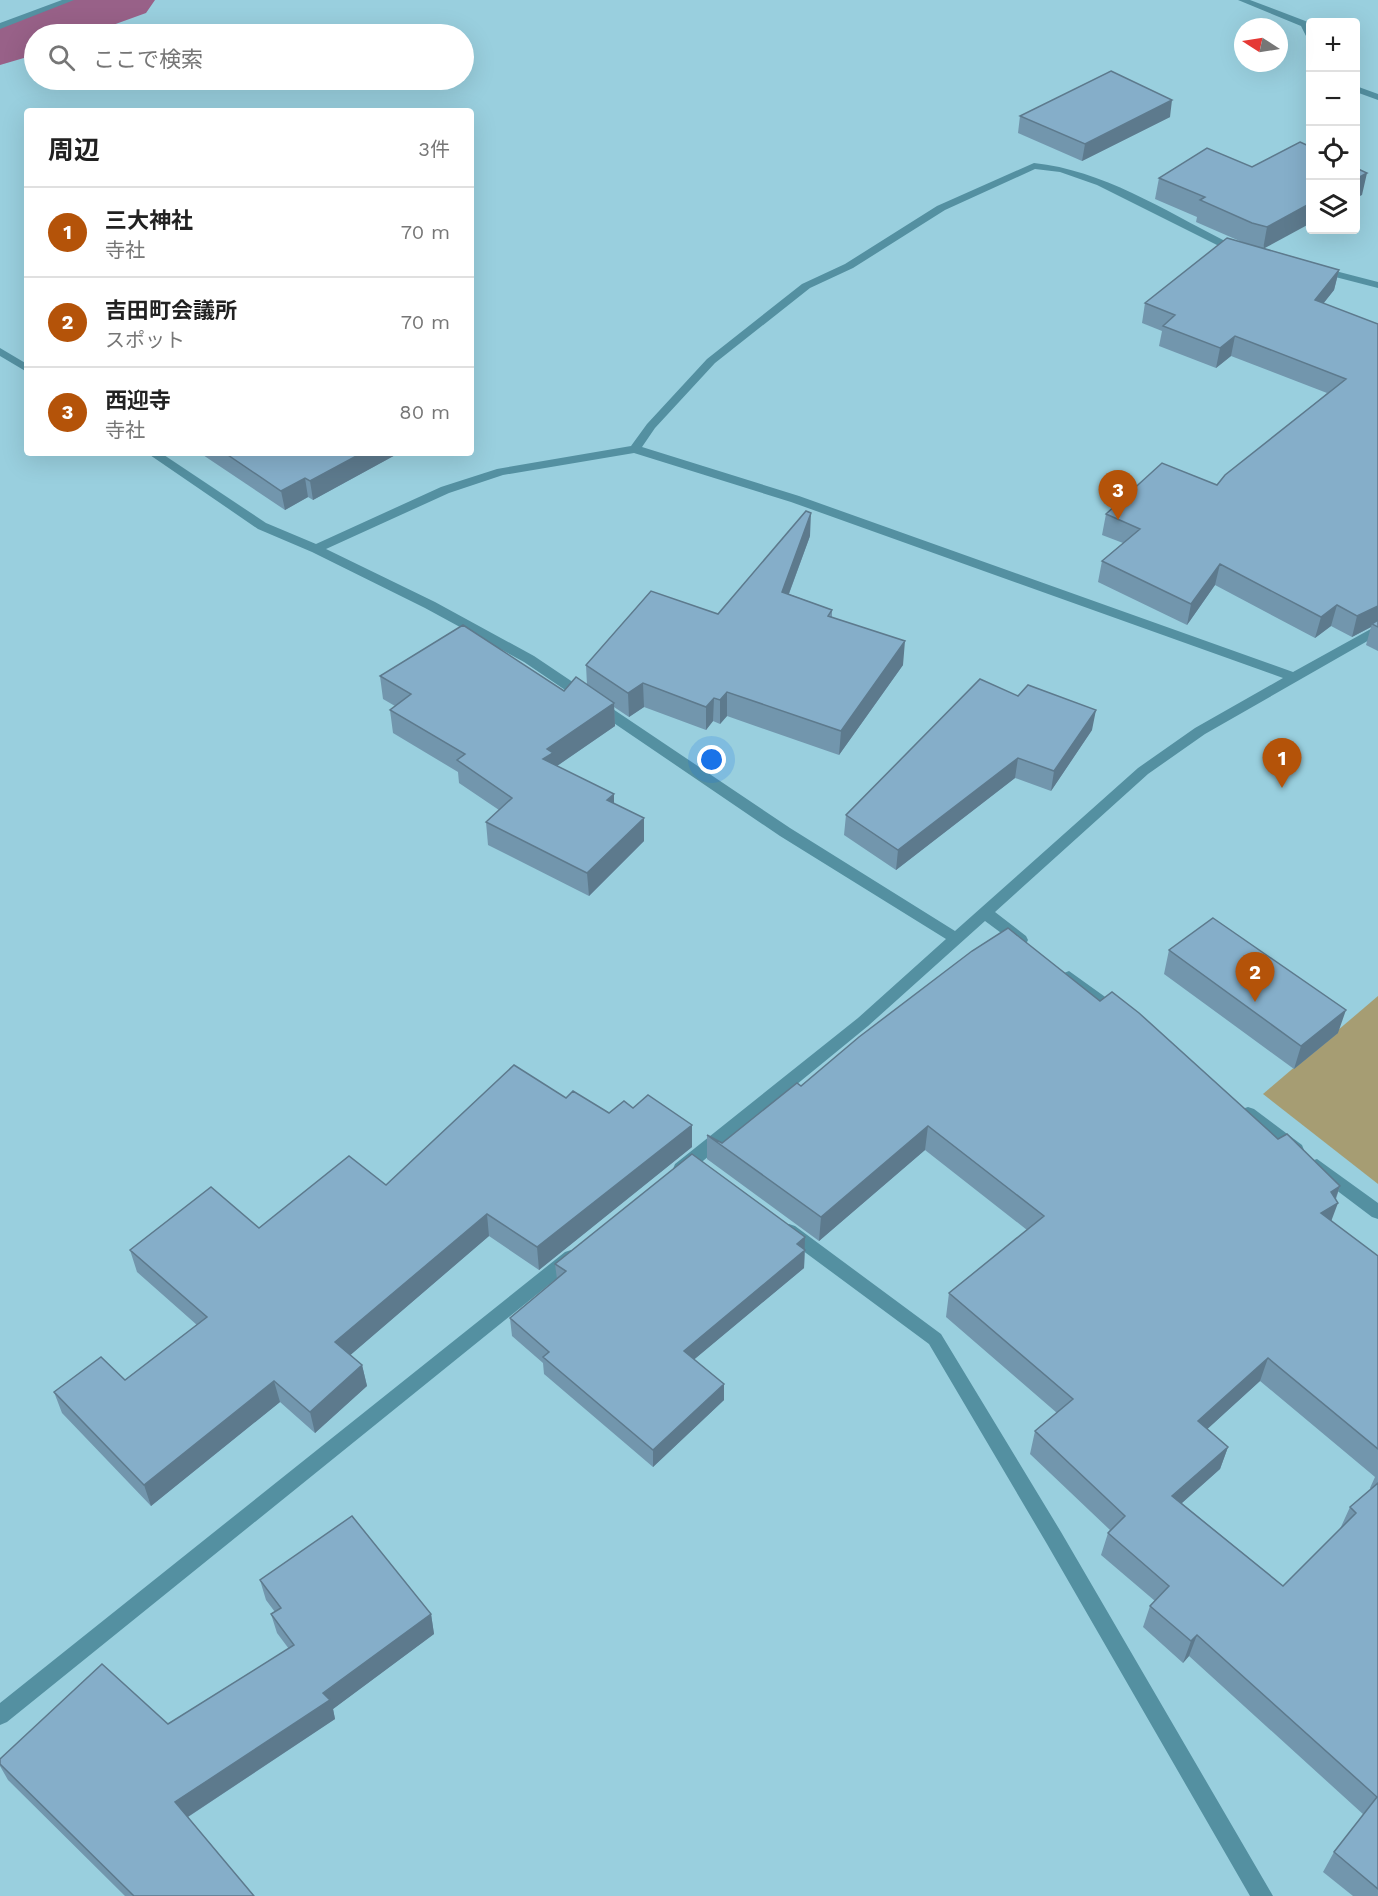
<!DOCTYPE html>
<html lang="ja">
<head>
<meta charset="utf-8">
<style>
	body { margin:0; font-family:"Work Sans","Noto Sans JP",sans-serif; background:#f6f6f6; color:#222 }
	.controls { position:absolute; right:18px; top:18px; display:grid; overflow:hidden; border-radius:6px; box-shadow:0 6px 24px #0002 }
	.controls button { width:54px; height:54px; display:grid; place-items:center; padding:0; border:0; border-bottom:2px solid #e0e0e0; background:#fff; color:#222; font:30px sans-serif }
	.compass { position:absolute; left:1234px; top:18px; width:54px; height:54px; border-radius:50%; background:#fff; box-shadow:0 6px 24px #0002; rotate:282deg }
	.you { position:absolute; left:712px; top:760px; width:21px; height:21px; margin:-15px; border:4px solid #fff; border-radius:50%; background:#1a73e8; box-shadow:0 0 0 9px #1a73e833 }
	.badge { display:grid; place-items:center; width:39px; height:39px; border-radius:50%; background:#b45309; color:#fff; font-size:20px; font-weight:700 }
	.pin { position:absolute; translate:-50% -50px; filter:drop-shadow(0 2px 3px #0008) }
	.pin::after { content:''; position:absolute; top:32px; width:21px; height:18px; background:inherit; clip-path:polygon(0 0,100% 0,50% 100%) }
	.list { margin:0; padding:0; list-style:none }
	h2 { display:flex; justify-content:space-between; align-items:center; height:78px; margin:0; padding:0 24px; font-size:26px }
	h2 small { font-size:20px; font-weight:400; color:#767676 }
	.list li { display:grid; grid-template-columns:39px 1fr auto; gap:18px; align-items:center; box-sizing:border-box; height:90px; padding:0 24px; border-top:2px solid #e0e0e0 }
	.list b { display:block; font-size:22px; white-space:nowrap }
	.list p { margin:0; font-size:20px; white-space:nowrap; color:#767676 }
	.list em { font-size:20px; font-style:normal; color:#767676 }
	.icon { flex:none; width:33px; height:33px; fill:none; stroke:currentColor; stroke-width:2; stroke-linecap:round; stroke-linejoin:round }
	.map { position:relative; flex:none; width:1378px; height:1896px; overflow:hidden }
	.search { position:absolute; background:#fff; box-shadow:0 6px 24px #0002; left:24px; top:24px; width:450px; height:66px; display:flex; align-items:center; gap:15px; box-sizing:border-box; padding:0 21px; border-radius:33px; color:#767676; font-size:22px }
	.panel { position:absolute; background:#fff; box-shadow:0 6px 24px #0002; left:24px; top:108px; width:450px; height:348px; border-radius:6px }
	.map>svg:first-child { display:block }
	.green { fill:#a69d73 }
	.lines { fill:none; stroke-linecap:round; stroke-linejoin:round }
	.river { fill:#986188; fill-rule:evenodd }
	.minor { fill:#5490a1; fill-rule:evenodd }
	.wall { fill:#7296ad; fill-rule:evenodd }
	.shaded-wall { fill:#5d7a8d }
	.building { fill:#85aec9; stroke:#5d7a8d; stroke-width:1.5 }
</style>
</head>
<body>
<div class="map">
<svg width="1378" height="1896" viewBox="0 0 1378 1896">
	<rect width="100%" height="100%" fill="#99cfde"/>
	<path class="green" d="M1378,996V1184L1263,1094Z"/>
	<g class="lines">
		<path class="river" d="M67,0H155L146,13L88,34H34V55L0,65V24Z"/>
		<path class="minor" d="M62,0H74L0,29V23Z
			M1238,0H1250L1308,22L1310,39L1307,38L1301,26Z
			M1356,86L1378,94V100L1356,92Z
			M1034,163C1102,170 1164,210 1225,241L1244,248L1239,251L1217,245L1097,185L1060,172L1035,169L945,210L853,268L810,288L715,363L655,428L642,447L799,496L1293,672L1378,625V635L1205,734L1148,774L995,912L1026,936L1028,940L1026,944H1016L985,921L868,1026L687,1174L681,1176L675,1174L673,1169L675,1164L858,1018L946,939L780,836L524,662L425,608L312,552L258,529L147,453H161L266,523L316,544L441,487L497,469L631,446L647,424L707,359L802,284L845,264L937,206ZM634,453L791,502L1283,678L1195,728L1138,768L955,931L790,828L534,656L435,602L326,549L449,493L503,475Z
			M1320,267L1378,282V288L1316,272V268Z
			M0,348L27,364V372L0,356Z
			M1069,971L1122,1009L1125,1013L1122,1017H1112L1064,981L1061,977L1064,973Z
			M1248,1107L1254,1109L1302,1145L1304,1150L1302,1155L1296,1156L1290,1155L1242,1117L1240,1113L1242,1109Z
			M1317,1159L1378,1203V1219L1372,1217L1311,1171L1309,1166L1311,1161Z
			M789,1224L795,1226L941,1334L1061,1532L1273,1896H1250L1047,1544L929,1344L783,1236L781,1231L783,1226Z
			M571,1250L577,1252L579,1257L577,1262L7,1722L0,1725V1703L565,1252Z"/>
	</g>
	<path class="wall" d="M1020,116L1170,117L1082,161L1018,133Z
		M1300,142L1263,248L1339,270L1334,290L1323,304L1378,324V651L1366,645L1371,627L1352,637L1331,626L1315,638L1215,585L1187,625L1098,582L1102,561L1123,543L1102,535L1106,514L1217,485L1327,393L1231,356L1216,368L1159,346L1162,331L1142,323L1145,303L1242,242L1196,222L1197,217L1155,199L1159,178L1252,167Z
		M200,453H399L313,500L308,497L285,510Z
		M810,536L789,594L832,610V617L903,665L839,755L727,716L720,724L713,721L706,730L644,707L629,717L614,707L615,726L557,766L614,804L644,818V841L589,896L488,845L486,822L499,810L459,783L458,772L393,733L390,710L395,706L383,699L380,676L564,691L587,685L586,665L718,614Z
		M1092,730L1051,791L1015,778L896,870L844,835L846,815Z
		M1169,950L1338,1033L1294,1069L1164,974Z
		M1100,1001L1340,1186L1336,1199L1331,1221L1378,1256V1896H1353L1323,1872L1334,1852L1364,1815L1189,1656L1183,1663L1143,1627L1150,1606L1155,1601L1101,1555L1108,1533L1110,1530L1030,1454L1035,1431L1057,1413L946,1317L949,1293L1027,1230L925,1150L819,1241L707,1159V1135L722,1143L801,1086ZM1260,1381L1375,1477L1370,1488L1371,1489L1350,1507L1340,1529L1283,1586L1182,1503L1220,1469L1228,1447L1207,1429Z
		M566,1098L609,1113L633,1108L692,1125V1147L539,1270L489,1236L350,1355L362,1365L367,1386L315,1433L280,1402L151,1506L62,1413L54,1392L125,1380L197,1325L137,1272L130,1250L259,1228L386,1185Z
		M804,1250H805L804,1268L694,1359L724,1400L653,1467L544,1374L543,1363L512,1336L510,1318L557,1279L555,1264Z
		M260,1580L431,1614L434,1634L333,1709L335,1719L188,1817L254,1896H125L8,1780L0,1766V1759L168,1724L289,1649L277,1633L271,1614L275,1612L266,1600Z"/>
	<path class="shaded-wall" d="M1172,100L1170,117L1082,161L1085,144Z
		M1367,173L1362,195L1356,198V179Z
		M1311,203V223L1263,249L1267,227Z
		M1339,270L1334,290L1310,320L1315,300Z
		M1235,336L1231,356L1216,368L1220,348Z
		M362,453H399L313,500L310,481Z
		M305,478L308,497L285,510L281,491Z
		M811,513L810,536L781,615L782,592Z
		M1220,564L1215,585L1187,625L1191,604Z
		M1337,605L1331,626L1315,638L1321,617Z
		M1378,606V623L1372,624L1371,627L1352,637L1357,616Z
		M905,641L903,665L839,755L841,731Z
		M643,683L644,707L629,717L628,693Z
		M727,692V716L720,724V700Z
		M714,698L713,721L706,730V707Z
		M614,703L615,726L554,768L543,759L547,749Z
		M1096,710L1092,730L1051,791L1054,771Z
		M1018,758L1015,778L896,870L898,850Z
		M614,794V817L607,800Z
		M644,818V841L589,896L587,873Z
		M1346,1010L1338,1033L1294,1069L1301,1046Z
		M692,1125V1147L539,1270L537,1247Z
		M928,1126L925,1150L819,1241L821,1217Z
		M1340,1186L1333,1205L1338,1203L1329,1227L1321,1213L1331,1192Z
		M487,1214L489,1236L340,1364L335,1342Z
		M805,1237L804,1268L684,1368V1351Z
		M1268,1358L1260,1381L1191,1444L1198,1421Z
		M362,1365L367,1386L315,1433L310,1412Z
		M274,1381L280,1402L151,1506L144,1485Z
		M724,1384V1400L653,1467V1450Z
		M1228,1447L1220,1469L1165,1518L1172,1496Z
		M431,1614L434,1634L333,1709L335,1719L183,1820L175,1802Z
		M1197,1635L1189,1656L1183,1663L1191,1641Z"/>
	<path class="building" d="M1111,71L1172,100L1085,144L1020,116Z
		M1300,142L1311,147V203L1267,227L1252,223L1200,200L1205,197L1159,178L1207,148L1252,167Z
		M1356,168L1367,173L1356,179Z
		M1227,238L1339,270L1315,300L1378,324V606L1357,616L1337,605L1321,617L1220,564L1191,604L1102,561L1140,529L1106,514L1162,463L1217,485L1225,475L1346,379L1235,336L1220,348L1163,326L1175,315L1145,303Z
		M225,453H362L310,481L305,478L281,491Z
		M806,511L811,513L782,592L832,610L828,616L905,641L841,731L727,692L720,700L714,698L706,707L643,683L628,693L586,665L651,591L718,614Z
		M1378,620V627L1372,624Z
		M463,625L564,691L576,677L614,703L547,749L553,753L543,759L614,794L607,800L644,818L587,873L486,822L512,798L457,760L465,754L390,710L411,694L380,676Z
		M980,679L1018,696L1028,685L1096,710L1054,771L1018,758L898,850L846,815Z
		M1213,918L1346,1010L1301,1046L1169,950Z
		M1008,928L1100,1001L1112,992L1139,1013L1278,1139L1287,1134L1340,1186L1331,1192L1338,1203L1321,1213L1378,1256V1449L1268,1358L1198,1421L1228,1447L1172,1496L1283,1586L1356,1513L1350,1507L1378,1483V1889L1334,1852L1377,1797L1197,1635L1191,1641L1150,1606L1169,1586L1108,1533L1125,1516L1035,1431L1073,1399L949,1293L1044,1216L928,1126L821,1217L707,1135L722,1143L797,1083L801,1086L859,1037L972,951Z
		M514,1065L566,1098L573,1091L609,1113L624,1101L633,1108L648,1095L692,1125L537,1247L487,1214L335,1342L362,1365L310,1412L274,1381L144,1485L54,1392L101,1357L125,1380L207,1317L130,1250L211,1187L259,1228L349,1156L386,1185Z
		M692,1154L805,1237L797,1244L805,1250L684,1351L724,1384L653,1450L543,1357L549,1352L510,1318L566,1271L555,1264Z
		M352,1516L431,1614L323,1693L330,1700L175,1802L254,1896H134L0,1764V1759L102,1664L168,1724L294,1645L271,1614L281,1608L260,1580Z"/>
</svg>
<div class="controls">
<button>+</button>
<button>−</button>
<button><svg class="icon" aria-label="locate" viewBox="0 0 24 24"><circle cx="12" cy="12" r="6"/><path d="M12 2v4M12 18v4M2 12h4M18 12h4"/></svg></button>
<button><svg class="icon" aria-label="layers" viewBox="0 0 24 24"><path d="M12 4l9 5-9 5-9-5zM3 14l9 5 9-5"/></svg></button>
</div>
<svg class="compass" viewBox="-18 -18 36 36"><path d="M0-13l5 13h-10z" fill="#e53935"/><path d="M0 13l5-13h-10z" fill="#767676"/></svg>
<div class="you"></div>
<div class="pin badge" style="left:1282px;top:788px">1</div>
<div class="pin badge" style="left:1255px;top:1002px">2</div>
<div class="pin badge" style="left:1118px;top:520px">3</div>
<div class="search"><svg class="icon" aria-label="search" viewBox="0 0 24 24"><circle cx="10" cy="10" r="6"/><path d="M15 15l6 6"/></svg>ここで検索</div>
<section class="panel">
<h2>周辺<small>3件</small></h2>
<ul class="list">
<li><span class="badge">1</span><div><b>三大神社</b><p>寺社</p></div><em>70 m</em></li>
<li><span class="badge">2</span><div><b>吉田町会議所</b><p>スポット</p></div><em>70 m</em></li>
<li><span class="badge">3</span><div><b>西迎寺</b><p>寺社</p></div><em>80 m</em></li>
</ul>
</section>
</div>
</body>
</html>
